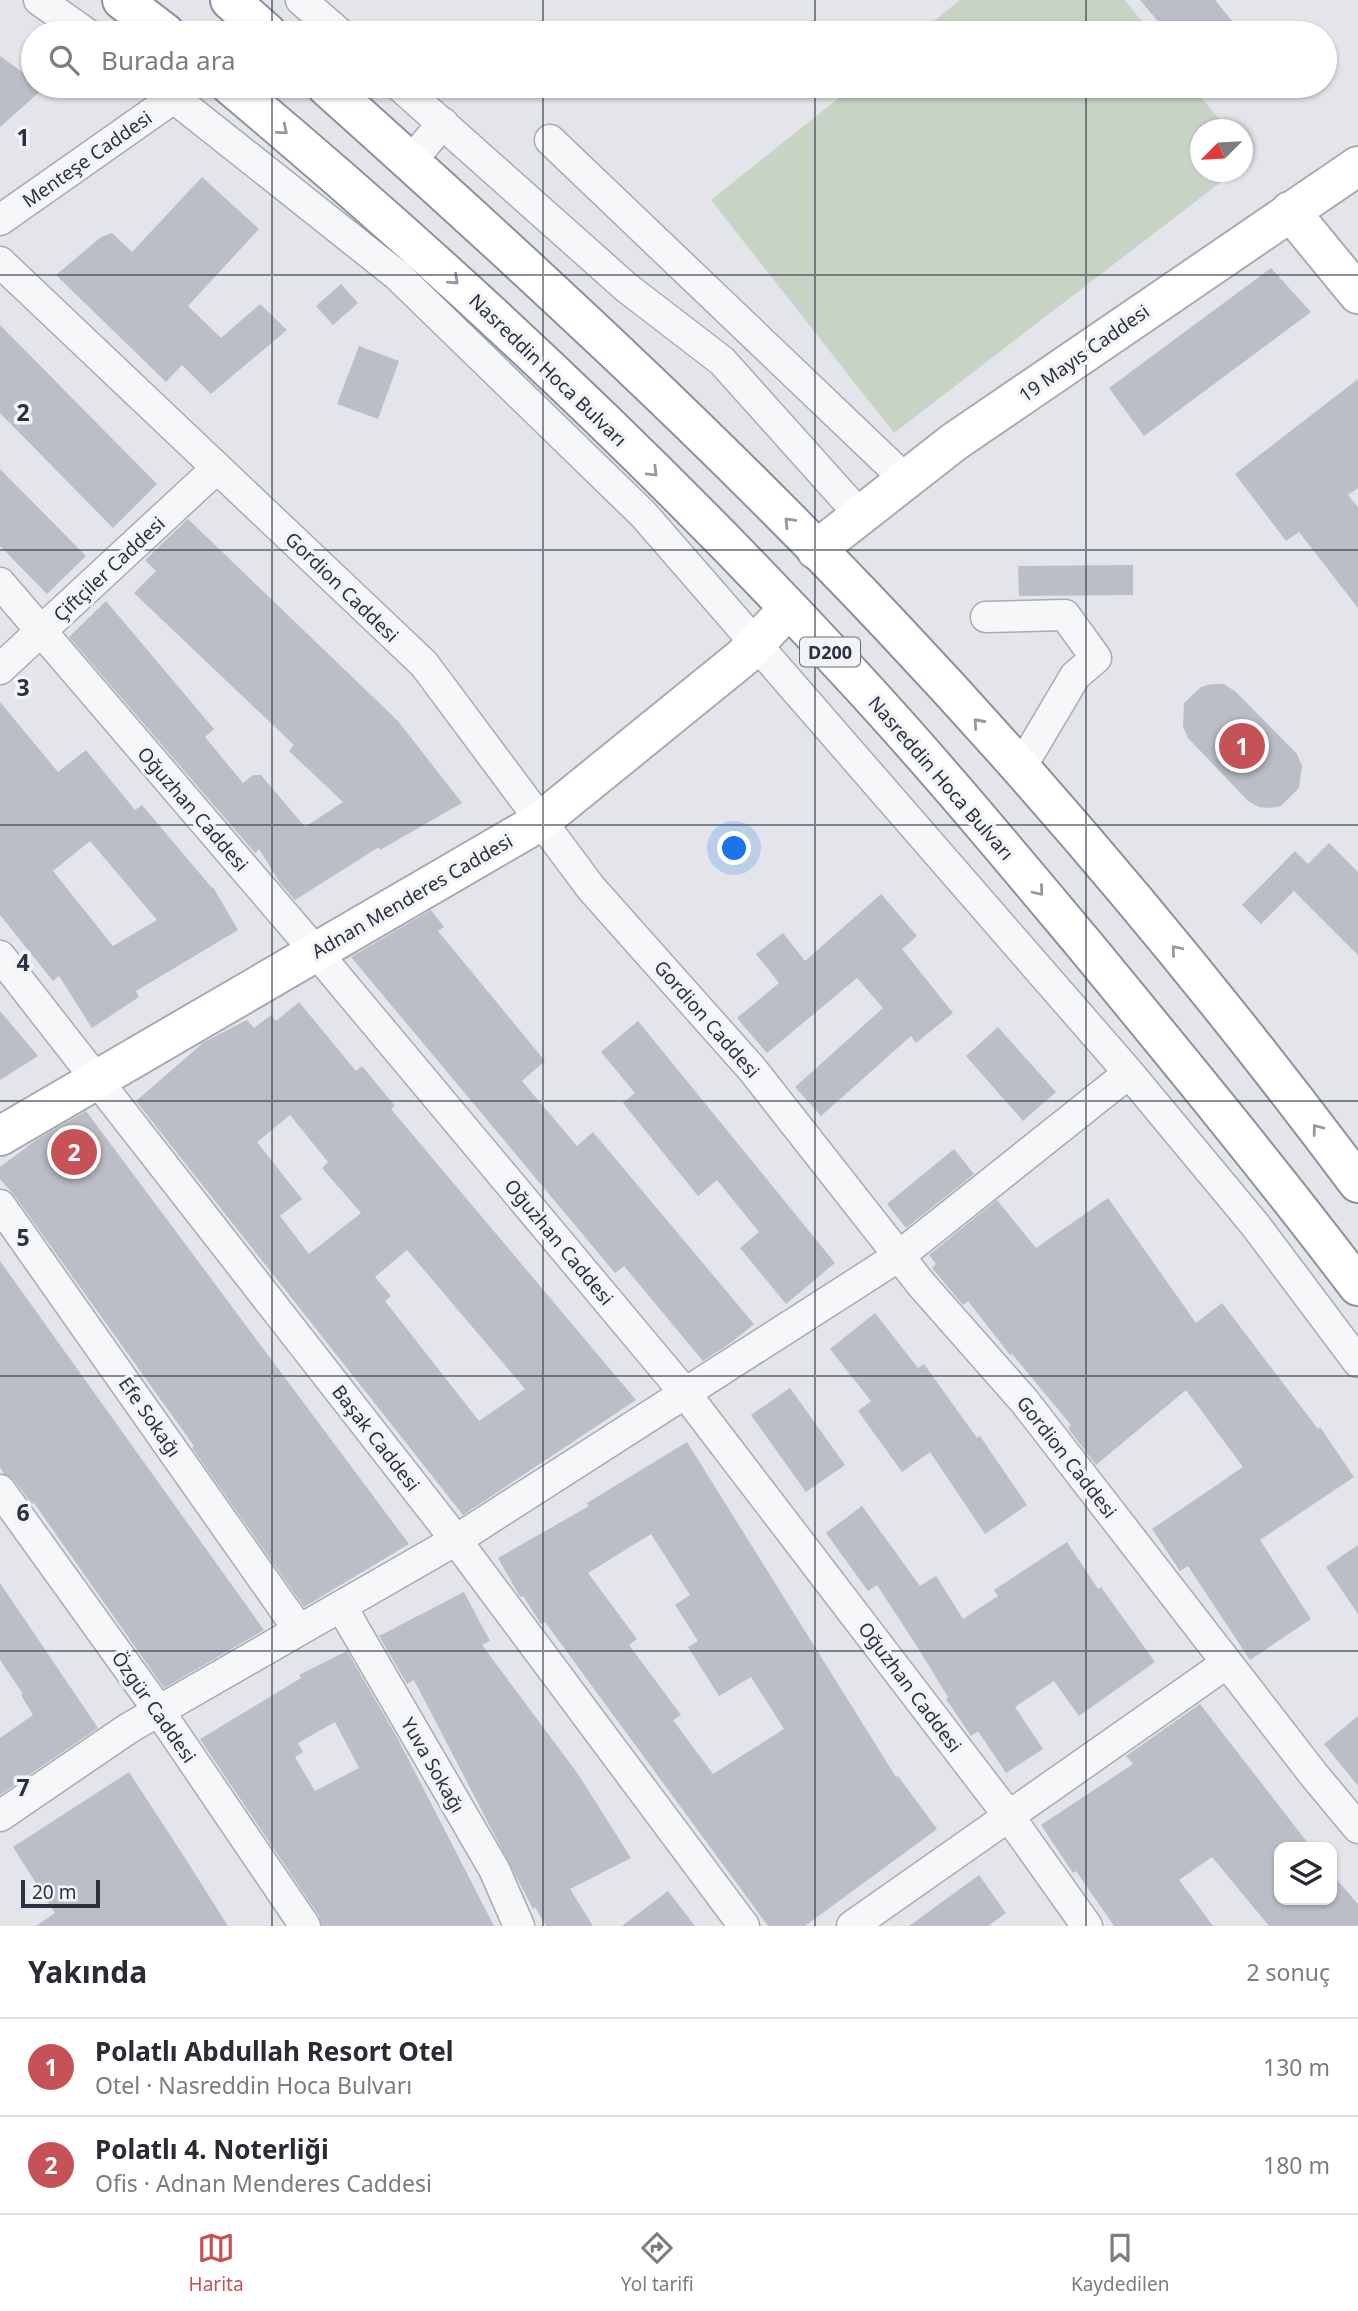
<!DOCTYPE html>
<html lang="tr">
<head>
<meta charset="utf-8">
<style>
	body { margin:0; font-family:"Noto Sans",sans-serif; background:#f7f7f7; color:#2b2b33 }
	.controls { position:absolute; right:21px; bottom:21px; display:grid; overflow:hidden; border-radius:14px; box-shadow:0 2px 5px #0004 }
	.controls button { width:63px; height:63px; display:grid; place-items:center; padding:0; border:0; border-bottom:2px solid #e1e1e2; background:#fff; color:#2b2b33; font:35px sans-serif }
	.compass { position:absolute; left:1190px; top:119px; width:63px; height:63px; border-radius:50%; background:#fff; box-shadow:0 2px 5px #0004; rotate:246deg }
	.scale { position:absolute; left:21px; bottom:18px; width:79px; box-sizing:border-box; padding-left:7px; border:4px solid #2c3141; border-top:0; font-size:19px; line-height:24px; white-space:nowrap; color:#2c3141; -webkit-text-stroke:5px #f3f4f8; paint-order:stroke }
	.you { position:absolute; left:735px; top:849px; width:24px; height:24px; margin:-18px; border:5px solid #fff; border-radius:50%; background:#1a73e8; box-shadow:0 0 0 10px #1a73e833 }
	.badge { display:grid; place-items:center; width:46px; height:46px; border-radius:50%; background:#c55256; color:#fff; font-size:23px; font-weight:700 }
	.pin { position:absolute; translate:-50% -50%; border:4px solid #fff; box-shadow:0 2px 7px #0006 }
	.list { margin:0; padding:0; list-style:none }
	h2 { display:flex; justify-content:space-between; align-items:center; height:91px; margin:0; padding:0 28px; font-size:30px }
	h2 small { font-size:23px; font-weight:400; color:#7c7c81 }
	.list li { display:grid; grid-template-columns:46px 1fr auto; gap:21px; align-items:center; box-sizing:border-box; height:98px; padding:0 28px; border-top:2px solid #e1e1e2 }
	.list b { display:block; font-size:26px; white-space:nowrap }
	.list p { margin:0; font-size:23px; white-space:nowrap; color:#7c7c81 }
	.list em { font-size:23px; font-style:normal; color:#7c7c81 }
	.icon { flex:none; width:38px; height:38px; fill:none; stroke:currentColor; stroke-width:2; stroke-linecap:round; stroke-linejoin:round }
	.map { position:relative; flex:none; width:1358px; height:1926px; overflow:hidden }
	.search { position:absolute; background:#fff; box-shadow:0 2px 5px #0004; left:21px; right:21px; top:21px; height:77px; display:flex; align-items:center; gap:18px; box-sizing:border-box; padding:0 24px; border-radius:38px; color:#7c7c81; font-size:26px }
	.sheet { height:287px; background:#fff }
	nav { display:flex; justify-content:space-around; align-items:center; box-sizing:border-box; height:98px; border-top:2px solid #e1e1e2; background:#fff; font-size:19px; color:#7c7c81 }
	nav a { display:grid; justify-items:center; gap:4px }
	nav .on { color:#c55256 }
	.map>svg:first-child { display:block }
	.green { fill:#c7d4c5 }
	.building { fill:#bbbec7; fill-rule:evenodd }
	.lines { fill:none; stroke-linecap:round; stroke-linejoin:round }
	.street-casing { stroke:#a8abb4; stroke-width:33 }
	.secondary-casing { stroke:#a8abb4; stroke-width:42 }
	.highway-casing { stroke:#8c91a0; stroke-width:42 }
	.street { stroke:#f6f7f9; stroke-width:30 }
	.secondary { stroke:#fff; stroke-width:38 }
	.highway { stroke:#fff; stroke-width:38 }
	.oneway { stroke:#9698a0 }
	.grid { fill:none; stroke:#2c3141; stroke-width:2; stroke-opacity:0.55 }
	.labels { text-anchor:middle; dominant-baseline:central; stroke-width:7; stroke-linejoin:round; paint-order:stroke }
	.shield { fill:#f3f4f8; stroke:#686c78; stroke-width:2 }
	.shield-label { font-size:18px; font-weight:bold; fill:#2c3141 }
	.street-label { font-size:19px; fill:#2c3141; stroke:#f3f4f8 }
	.grid-label { font-size:23px; text-anchor:middle; font-weight:bold; fill:#2c3141; stroke:#f3f4f8; stroke-width:7; stroke-linejoin:round; paint-order:stroke }
</style>
</head>
<body>
<div class="map">
<svg width="1358" height="1926" viewBox="0 0 1358 1926">
	<rect width="100%" height="100%" fill="#e3e5ea"/>
	<path class="green" d="M960,0H1125L1151,33H919Z
		M854,86H1192L1227,129L1200,130V172H1234L894,433L711,200Z"/>
	<path class="building" d="M1140,0H1215L1242,33H1168Z
		M0,56L33,80V86L44,88L0,127Z
		M202,177L259,229L188,306L221,338L260,304L287,330L211,394L182,365L166,382L56,275L101,237L112,233L132,252Z
		M1271,268L1311,312L1144,436L1109,388Z
		M341,284L358,303L333,325L316,306Z
		M0,325L157,484L113,528L0,413Z
		M359,346L399,361L378,419L337,404Z
		M1358,379V488L1348,495L1358,507V608L1299,532L1286,541L1235,474Z
		M0,469L86,556L47,594L0,546Z
		M188,519L398,721L462,803L380,850L379,847L295,900L280,883L259,849L255,853L69,637L106,601L214,729L205,737L243,783L253,775H261L305,827L343,802L289,751L294,745L134,593L156,571L145,560Z
		M1133,565V595L1019,596L1018,566Z
		M1212,684H1224L1236,692L1297,754L1302,766L1299,788L1281,806L1270,808L1259,807L1248,801L1188,738L1183,727L1184,703L1201,687Z
		M0,702L58,772L86,750L135,810L142,805L212,888L213,887L238,930L136,991L139,997L92,1028L59,976L53,981L0,915ZM90,841L157,920L113,946L53,871Z
		M1329,843L1358,872V955L1294,891L1261,924L1242,905L1295,851L1308,864Z
		M881,894L917,936L902,949L953,1013L916,1043L911,1036L821,1116L795,1087L883,1008L857,978L767,1053L737,1018L779,983L756,954L783,933L805,961Z
		M431,910L444,927L438,931L545,1061L522,1081L577,1146L593,1132L754,1324L732,1342L703,1361L624,1266L615,1273L351,957Z
		M299,1002L356,1071L362,1066L395,1106L391,1109L636,1400L463,1515L136,1101L204,1042L247,1020L254,1028L271,1015L276,1021ZM290,1115L328,1162L322,1168L361,1213L309,1254L280,1216L302,1199L257,1142ZM407,1250L525,1389L479,1421L385,1301L391,1296L375,1277Z
		M0,1011L38,1056L0,1080Z
		M638,1021L835,1263L786,1304L740,1248L759,1232L717,1180L698,1196L623,1103L635,1093L601,1052Z
		M998,1027L1056,1092L1023,1121L966,1056Z
		M86,1111L409,1544L304,1607L192,1448L194,1446L14,1195L0,1179V1167L36,1140Z
		M954,1149L974,1174L906,1228L887,1204Z
		M1108,1198L1196,1323L1222,1303L1318,1429L1320,1427L1354,1477L1260,1540L1311,1619L1250,1660L1188,1566L1180,1571L1152,1529L1243,1467L1186,1390L1096,1465L1068,1428L1071,1425L1012,1354L1010,1355L968,1301L963,1305L932,1268L936,1264L929,1255L997,1200L1036,1248Z
		M0,1261L264,1630L164,1688L34,1503L32,1504L14,1480L4,1474L0,1467Z
		M875,1313L918,1368L924,1364L977,1438L980,1436L1027,1505L985,1534L930,1452L902,1472L858,1411L871,1401L830,1349Z
		M790,1388L845,1465L806,1492L751,1415Z
		M687,1442L896,1777L898,1776L937,1829L805,1926H768L545,1622L541,1624L523,1596L521,1597L519,1595L498,1558L589,1506L587,1503ZM651,1534L690,1595L675,1605L698,1641L688,1647L719,1696L751,1677L784,1729L713,1774L673,1720L681,1715L629,1645L637,1639L588,1573Z
		M862,1506L920,1586L936,1576L963,1619L998,1596L994,1590L1067,1542L1098,1589L1101,1587L1155,1662L1079,1716L1054,1681L1015,1707L1043,1749L1006,1773L978,1731L971,1736L946,1699L948,1697L918,1648L877,1585L868,1591L826,1533Z
		M1358,1545V1614L1326,1567Z
		M0,1583L98,1728L0,1795V1738L33,1715L21,1695L23,1694L0,1660Z
		M464,1592L490,1641L482,1645L578,1774L631,1858L570,1889L593,1926H546L535,1907L533,1909L414,1680L407,1684L379,1636Z
		M347,1651L398,1739L494,1926H322L319,1916L200,1739L301,1678L299,1675ZM335,1722L359,1768L315,1791L295,1757L303,1752L298,1743Z
		M1200,1704L1311,1847H1279V1900H1332V1874L1358,1904V1926H1269L1212,1857L1179,1880L1213,1926H1114L1076,1871L1073,1873L1041,1825L1133,1764L1126,1756Z
		M1358,1716V1786L1324,1744Z
		M129,1772L185,1858L228,1926H36L55,1913L13,1847Z
		M979,1875L1006,1913L988,1926H909Z
		M668,1891L695,1926H622Z"/>
	<g class="lines">
		<g class="street-casing">
			<path id="street" d="M39,0L86,33
				M301,0L339,33
				M159,86L397,275L643,514L1129,1073L1256,1226L1358,1362
				M400,86L627,288L722,361L860,515
				M550,140L905,479
				M410,162L443,123
				M0,220L175,97
				M0,262L424,664L591,888L752,1069L921,1284L1025,1402L1314,1775L1358,1828
				M0,583L316,952L685,1393L1008,1815L1087,1926
				M986,617L1065,615L1096,658L1075,676L1020,769
				M0,669L217,468
				M0,956L456,1540L744,1926
				M0,1205L299,1630
				M0,1490L159,1711L305,1926
				M341,1606L494,1869L519,1926
				M0,1816L129,1728L456,1540L899,1256L1129,1073
				M852,1926L1227,1663"/>
		</g>
		<g class="secondary-casing">
			<path id="secondary" d="M1290,211L1358,294
				M816,550L954,442L1358,166
				M0,1136L541,821L743,657L788,609"/>
		</g>
		<g class="highway-casing">
			<path id="highway" d="M122,0L165,33
				M230,0L267,33
				M231,86C447,267 653,460 844,667C927,756 1005,850 1083,943C1176,1056 1269,1169 1358,1286
				M326,86C519,259 712,436 890,625C1057,802 1213,989 1358,1183"/>
		</g>
		<use href="#street" class="street"/>
		<use href="#secondary" class="secondary"/>
		<use href="#highway" class="highway"/>
	</g>
	<defs><path id="oneway-chevron" d="M-2-3.5L2.5 0L-2 3.5" fill="none" stroke-width="1.6" stroke-linecap="round" stroke-linejoin="round" transform="scale(1.75)"/></defs>
	<g class="oneway">
		<use href="#oneway-chevron" transform="translate(283 130) rotate(40)"/>
		<use href="#oneway-chevron" transform="translate(454 280) rotate(43)"/>
		<use href="#oneway-chevron" transform="translate(653 472) rotate(45)"/>
		<use href="#oneway-chevron" transform="translate(789 522) rotate(-134)"/>
		<use href="#oneway-chevron" transform="translate(978 723) rotate(-132)"/>
		<use href="#oneway-chevron" transform="translate(1039 891) rotate(50)"/>
		<use href="#oneway-chevron" transform="translate(1176 950) rotate(-130)"/>
		<use href="#oneway-chevron" transform="translate(1317 1129) rotate(-127)"/>
	</g>
	<path class="grid" d="M272,0V33M543,0V33M815,0V33M1086,0V33M272,86V1926M543,86V1926M815,86V1926M1086,86V1926M0,275H1358M0,550H1358M0,825H1358M0,1101H1358M0,1376H1358M0,1651H1358"/>
	<g class="labels">
		<rect class="shield" x="800" y="637.5" width="60" height="29" rx="5"/>
		<g class="shield-label">
			<text x="830" y="652">D200</text>
		</g>
		<g class="street-label">
			<text transform="translate(87 159) rotate(-35)">Menteşe Caddesi</text>
			<text transform="translate(1084 353) rotate(-35)">19 Mayıs Caddesi</text>
			<text transform="translate(548 370) rotate(44)">Nasreddin Hoca Bulvarı</text>
			<text transform="translate(109 569) rotate(-43)">Çiftçiler Caddesi</text>
			<text transform="translate(342 587) rotate(44)">Gordion Caddesi</text>
			<text transform="translate(941 778) rotate(49)">Nasreddin Hoca Bulvarı</text>
			<text transform="translate(193 809) rotate(49)">Oğuzhan Caddesi</text>
			<text transform="translate(412 896) rotate(-30)">Adnan Menderes Caddesi</text>
			<text transform="translate(707 1019) rotate(49)">Gordion Caddesi</text>
			<text transform="translate(559 1242) rotate(50)">Oğuzhan Caddesi</text>
			<text transform="translate(150 1417) rotate(55)">Efe Sokağı</text>
			<text transform="translate(376 1438) rotate(52)">Başak Caddesi</text>
			<text transform="translate(1067 1457) rotate(52)">Gordion Caddesi</text>
			<text transform="translate(910 1687) rotate(53)">Oğuzhan Caddesi</text>
			<text transform="translate(154 1707) rotate(55)">Özgür Caddesi</text>
			<text transform="translate(433 1765) rotate(60)">Yuva Sokağı</text>
		</g>
	</g>
	<g class="grid-label">
		<text x="23" y="146">1</text>
		<text x="23" y="421">2</text>
		<text x="23" y="696">3</text>
		<text x="23" y="971">4</text>
		<text x="23" y="1246">5</text>
		<text x="23" y="1521">6</text>
		<text x="23" y="1796">7</text>
	</g>
</svg>
<div class="controls">
<button><svg class="icon" aria-label="layers" viewBox="0 0 24 24"><path d="M12 4l9 5-9 5-9-5zM3 14l9 5 9-5"/></svg></button>
</div>
<svg class="compass" viewBox="-18 -18 36 36"><path d="M0-13l5 13h-10z" fill="#e53935"/><path d="M0 13l5-13h-10z" fill="#7c7c81"/></svg>
<div class="scale">20 m</div>
<div class="you"></div>
<div class="pin badge" style="left:1242px;top:746px">1</div>
<div class="pin badge" style="left:74px;top:1152px">2</div>
<div class="search"><svg class="icon" aria-label="search" viewBox="0 0 24 24"><circle cx="10" cy="10" r="6"/><path d="M15 15l6 6"/></svg>Burada ara</div>
</div>
<section class="sheet">
<h2>Yakında<small>2 sonuç</small></h2>
<ul class="list">
<li><span class="badge">1</span><div><b>Polatlı Abdullah Resort Otel</b><p>Otel · Nasreddin Hoca Bulvarı</p></div><em>130 m</em></li>
<li><span class="badge">2</span><div><b>Polatlı 4. Noterliği</b><p>Ofis · Adnan Menderes Caddesi</p></div><em>180 m</em></li>
</ul>
</section>
<nav>
<a class="on"><svg class="icon" aria-label="map" viewBox="0 0 24 24"><path d="M3 6l6-2 6 2 6-2v14l-6 2-6-2-6 2zM9 4v14M15 6v14"/></svg>Harita</a>
<a><svg class="icon" aria-label="directions" viewBox="0 0 24 24"><path d="M12 3l9 9-9 9-9-9zM9 14v-3h6M13 9l2 2-2 2"/></svg>Yol tarifi</a>
<a><svg class="icon" aria-label="saved" viewBox="0 0 24 24"><path d="M7 4h10v16l-5-4-5 4z"/></svg>Kaydedilen</a>
</nav>
</body>
</html>
